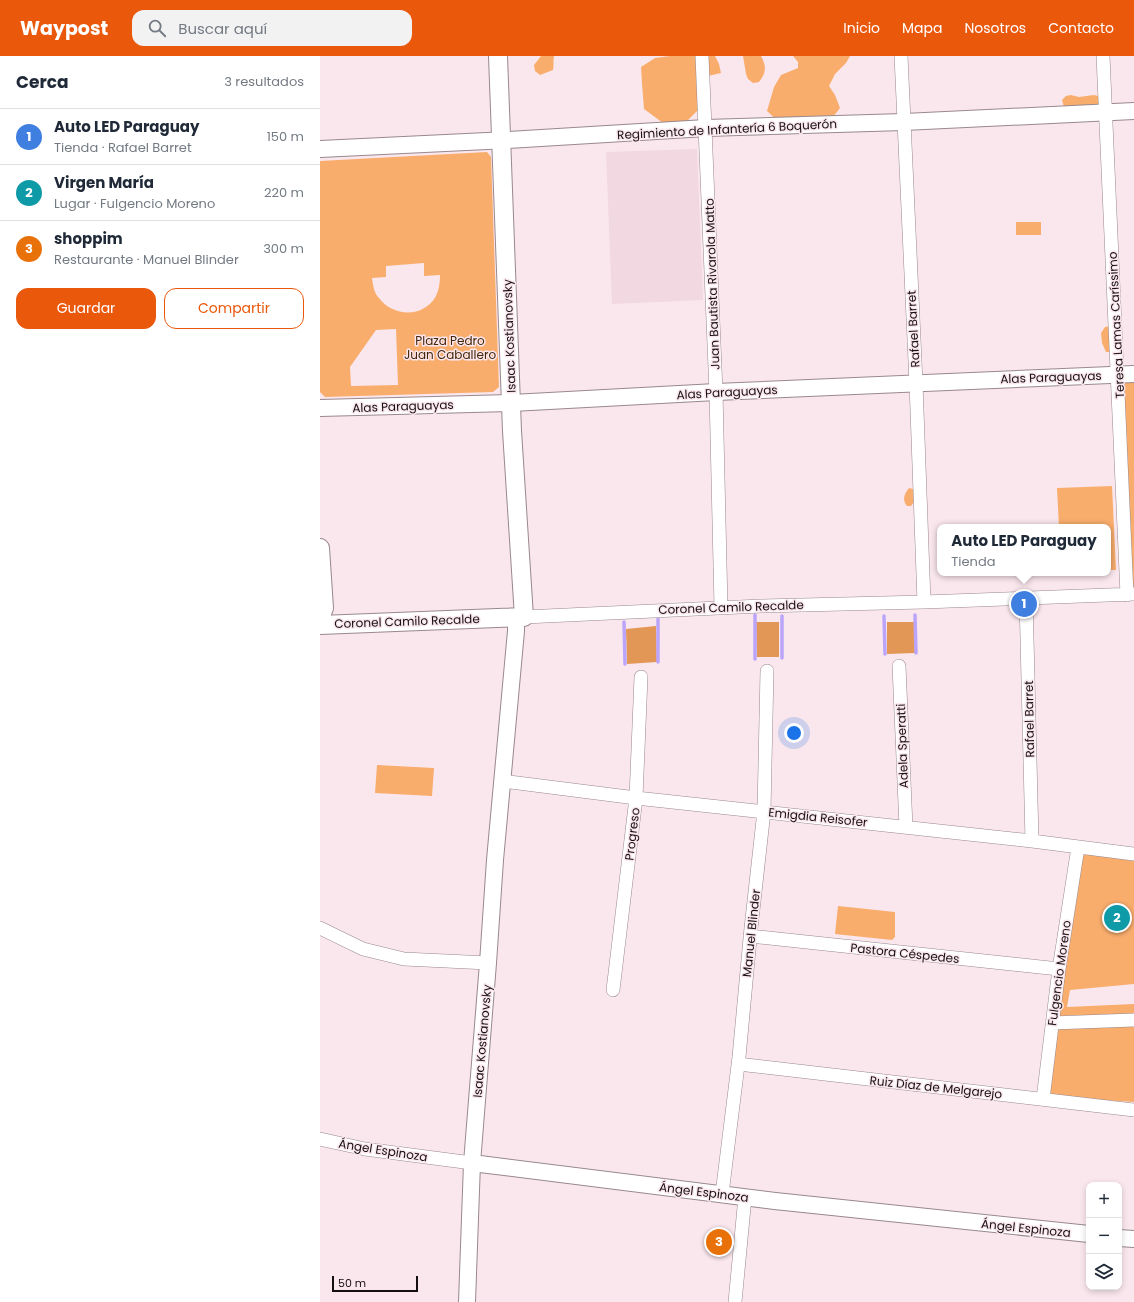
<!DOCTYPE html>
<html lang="es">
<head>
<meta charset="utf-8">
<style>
	body { margin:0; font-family:Poppins,sans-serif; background:#f2f2f3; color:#1f2937 }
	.controls { position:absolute; right:12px; bottom:12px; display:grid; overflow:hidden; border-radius:8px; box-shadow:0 2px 6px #0003 }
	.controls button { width:36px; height:36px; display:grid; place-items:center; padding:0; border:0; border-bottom:1px solid #e0e1e3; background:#fff; color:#1f2937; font:20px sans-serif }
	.scale { position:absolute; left:12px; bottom:10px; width:86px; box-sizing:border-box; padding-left:4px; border:2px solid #150f11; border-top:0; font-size:11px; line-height:14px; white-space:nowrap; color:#150f11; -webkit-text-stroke:3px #fae7ed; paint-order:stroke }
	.you { position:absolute; left:474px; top:677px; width:14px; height:14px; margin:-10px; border:3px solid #fff; border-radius:50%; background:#1a73e8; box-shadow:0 0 0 6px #1a73e833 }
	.badge { display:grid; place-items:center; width:26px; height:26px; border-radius:50%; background:#ea580c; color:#fff; font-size:13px; font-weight:700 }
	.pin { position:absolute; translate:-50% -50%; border:2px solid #fff; box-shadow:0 1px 4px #0006 }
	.popup { position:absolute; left:617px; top:468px; width:174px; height:52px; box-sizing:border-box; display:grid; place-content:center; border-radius:8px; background:#fff; filter:drop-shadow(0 1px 3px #0005); font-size:13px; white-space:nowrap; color:#747a83 }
	.popup b { font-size:15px; color:#1f2937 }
	.popup::after { content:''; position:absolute; left:50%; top:100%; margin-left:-8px; border:8px solid transparent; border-top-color:#fff }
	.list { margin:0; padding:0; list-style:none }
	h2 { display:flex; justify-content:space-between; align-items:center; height:52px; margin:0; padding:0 16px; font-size:17px }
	h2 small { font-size:13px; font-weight:400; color:#747a83 }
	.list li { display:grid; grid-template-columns:26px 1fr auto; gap:12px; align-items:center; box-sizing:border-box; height:56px; padding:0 16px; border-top:1px solid #e0e1e3 }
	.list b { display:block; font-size:15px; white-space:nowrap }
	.list p { margin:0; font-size:13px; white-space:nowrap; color:#747a83 }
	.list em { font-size:13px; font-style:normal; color:#747a83 }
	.actions { display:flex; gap:8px; padding:12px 16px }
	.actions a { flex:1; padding:9px 0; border:1px solid #ea580c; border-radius:12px; text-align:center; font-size:14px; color:#ea580c }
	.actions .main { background:#ea580c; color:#fff }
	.icon { flex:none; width:22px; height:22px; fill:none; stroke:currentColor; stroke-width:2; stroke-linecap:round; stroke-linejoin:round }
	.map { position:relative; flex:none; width:814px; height:1246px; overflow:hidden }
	header { display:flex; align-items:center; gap:24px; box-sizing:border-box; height:56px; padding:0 20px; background:#ea580c; color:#fff }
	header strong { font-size:19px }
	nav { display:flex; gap:22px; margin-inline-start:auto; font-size:14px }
	.search { width:280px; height:36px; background:#f2f2f3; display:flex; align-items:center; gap:10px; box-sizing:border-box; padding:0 14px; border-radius:12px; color:#747a83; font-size:15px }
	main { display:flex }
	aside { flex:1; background:#fff }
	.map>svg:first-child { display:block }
	.built { fill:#f2d8e0 }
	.green { fill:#f9ad6d; fill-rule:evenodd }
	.forest { fill:#e39757 }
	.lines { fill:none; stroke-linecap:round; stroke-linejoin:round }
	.stream { stroke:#bba5fa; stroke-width:3.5 }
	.minor-casing { stroke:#99888d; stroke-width:14 }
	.tertiary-casing { stroke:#99888d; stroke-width:18 }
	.secondary-casing { stroke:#99888d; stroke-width:20 }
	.minor { stroke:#fff; stroke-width:13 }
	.tertiary { stroke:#fff; stroke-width:16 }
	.secondary { stroke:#fff; stroke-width:18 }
	.labels { text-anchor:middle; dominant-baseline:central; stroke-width:3; stroke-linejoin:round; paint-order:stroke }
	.street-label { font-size:12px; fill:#150f11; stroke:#fae7ed }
	.park-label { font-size:12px; fill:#432408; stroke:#fae7ed }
</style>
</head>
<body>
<header>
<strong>Waypost</strong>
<div class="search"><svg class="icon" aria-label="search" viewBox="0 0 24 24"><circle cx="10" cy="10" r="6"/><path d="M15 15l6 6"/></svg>Buscar aquí</div>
<nav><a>Inicio</a><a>Mapa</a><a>Nosotros</a><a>Contacto</a></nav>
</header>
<main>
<aside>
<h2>Cerca<small>3 resultados</small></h2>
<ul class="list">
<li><span class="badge" style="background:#3f7fe0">1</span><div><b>Auto LED Paraguay</b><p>Tienda · Rafael Barret</p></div><em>150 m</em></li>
<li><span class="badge" style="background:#0f9aa8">2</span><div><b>Virgen María</b><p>Lugar · Fulgencio Moreno</p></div><em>220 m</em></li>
<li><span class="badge" style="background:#e8710a">3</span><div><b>shoppim</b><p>Restaurante · Manuel Blinder</p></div><em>300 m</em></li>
</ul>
<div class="actions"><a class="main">Guardar</a><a>Compartir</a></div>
</aside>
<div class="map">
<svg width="814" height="1246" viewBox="0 0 814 1246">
	<rect width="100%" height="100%" fill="#fae7ed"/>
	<path class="built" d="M377,93L383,244L292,248L286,96Z"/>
	<path class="green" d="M221,0H234C233,5 234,9 233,14L220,19L215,15L214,9Z
		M350,0H395L399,8L401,17L379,22V53L367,65L343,67L324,53L322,28L321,11L335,2Z
		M423,0H441C447,11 446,17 439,26L433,27L428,23L426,18Z
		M473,0H530L526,7L515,18L509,30L515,39L520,52L513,61L463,70L447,55L454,31L461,19L478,12V6Z
		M751,39L759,41L774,39L778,40L784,51H744L742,44L746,40Z
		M167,96L171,101L179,331L173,336L5,341L0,336V105ZM104,207V220L120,219C120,227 119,233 116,240C104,262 73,261 59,242C54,237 53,229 52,222L66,221V210ZM76,273L78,329L31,330L30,311L56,274Z
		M696,166H721V179H696Z
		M791,270L792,296H786L782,287L781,277L785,271Z
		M814,324V534H813L801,325Z
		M792,430L796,514H788V471H739L737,432Z
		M589,432L593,433C596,440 596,444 591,450H587C582,444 584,438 589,432Z
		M57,709L114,712L112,740L55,737Z
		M766,798L814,805V928L750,934L747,951L814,948V958L740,960L738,957L763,800Z
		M518,850L575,856V881L572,884L515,878Z
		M814,970V1046L729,1041L736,974L739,973Z"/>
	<path class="forest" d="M436,566H459V601H437Z
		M567,566H594L595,597L567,598Z
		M336,570L337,606L307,608L306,573Z"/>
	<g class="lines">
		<path class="stream" d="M435,559V603
			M595,559L596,597
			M462,560V602
			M564,560L565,598
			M338,563V606
			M304,566L305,608"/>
		<g class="minor-casing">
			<path id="minor" d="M382,0L396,336L401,551
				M581,0L596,327L604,546
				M783,0L807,539
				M706,542L712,785
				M204,561L441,550L604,546L814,538
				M579,610L586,771
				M182,725L316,742L712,785L814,798
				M0,872L43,893L84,903L168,907
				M430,880L739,913
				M293,934L316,742L321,621
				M732,967L814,964
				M418,1008L814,1054
				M723,1043L739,913L758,791
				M0,1083L45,1093L152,1107
				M402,1138L419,1001L431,872L444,755L447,615
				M415,1246L425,1141"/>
		</g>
		<g class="tertiary-casing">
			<path id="tertiary" d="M0,93L188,84L386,72L584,66L814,55
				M0,352L192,347L396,336L814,318
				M152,1107L455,1145L769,1178
				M799,1182L814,1183
				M147,1246L152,1107L168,907L175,804L196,575V561"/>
		</g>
		<g class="secondary-casing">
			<path id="secondary" d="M0,492L4,552L0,562
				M0,569L204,561L192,375L178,0"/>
		</g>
		<use href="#minor" class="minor"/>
		<use href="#tertiary" class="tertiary"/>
		<use href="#secondary" class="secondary"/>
	</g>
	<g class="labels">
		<g class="street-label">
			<text transform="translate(407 73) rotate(-3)">Regimiento de Infantería 6 Boquerón</text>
			<text transform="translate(392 228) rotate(-92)">Juan Bautista Rivarola Matto</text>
			<text transform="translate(796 269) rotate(-93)">Teresa Lamas Caríssimo</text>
			<text transform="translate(593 273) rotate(-93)">Rafael Barret</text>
			<text transform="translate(189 280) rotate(-92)">Isaac Kostianovsky</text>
			<text transform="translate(731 321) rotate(-2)">Alas Paraguayas</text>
			<text transform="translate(407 336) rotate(-3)">Alas Paraguayas</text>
			<text transform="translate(83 350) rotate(-2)">Alas Paraguayas</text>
			<text transform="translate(411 551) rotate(-2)">Coronel Camilo Recalde</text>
			<text transform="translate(87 565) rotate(-2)">Coronel Camilo Recalde</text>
			<text transform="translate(709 663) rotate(-91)">Rafael Barret</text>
			<text transform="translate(582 690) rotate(-92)">Adela Speratti</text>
			<text transform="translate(498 761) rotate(6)">Emigdia Reisofer</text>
			<text transform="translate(312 778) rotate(-83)">Progreso</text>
			<text transform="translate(431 877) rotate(-84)">Manuel Blinder</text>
			<text transform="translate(585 897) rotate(6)">Pastora Céspedes</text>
			<text transform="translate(739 917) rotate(-82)">Fulgencio Moreno</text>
			<text transform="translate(162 985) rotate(-85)">Isaac Kostianovsky</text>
			<text transform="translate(616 1031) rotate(6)">Ruiz Díaz de Melgarejo</text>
			<text transform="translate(63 1094) rotate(9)">Ángel Espinoza</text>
			<text transform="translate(384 1136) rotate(7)">Ángel Espinoza</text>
			<text transform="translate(706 1172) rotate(6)">Ángel Espinoza</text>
		</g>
		<g class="park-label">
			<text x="130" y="284">Plaza Pedro<tspan x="130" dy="14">Juan Caballero</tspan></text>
		</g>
	</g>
</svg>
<div class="controls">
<button>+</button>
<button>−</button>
<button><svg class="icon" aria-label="layers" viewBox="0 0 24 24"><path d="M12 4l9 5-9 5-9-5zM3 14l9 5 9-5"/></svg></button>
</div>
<div class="scale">50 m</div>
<div class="you"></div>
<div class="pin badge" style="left:704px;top:548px;background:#3f7fe0">1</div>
<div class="popup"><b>Auto LED Paraguay</b>Tienda</div>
<div class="pin badge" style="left:797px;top:862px;background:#0f9aa8">2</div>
<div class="pin badge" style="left:399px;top:1186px;background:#e8710a">3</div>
</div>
</main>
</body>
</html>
